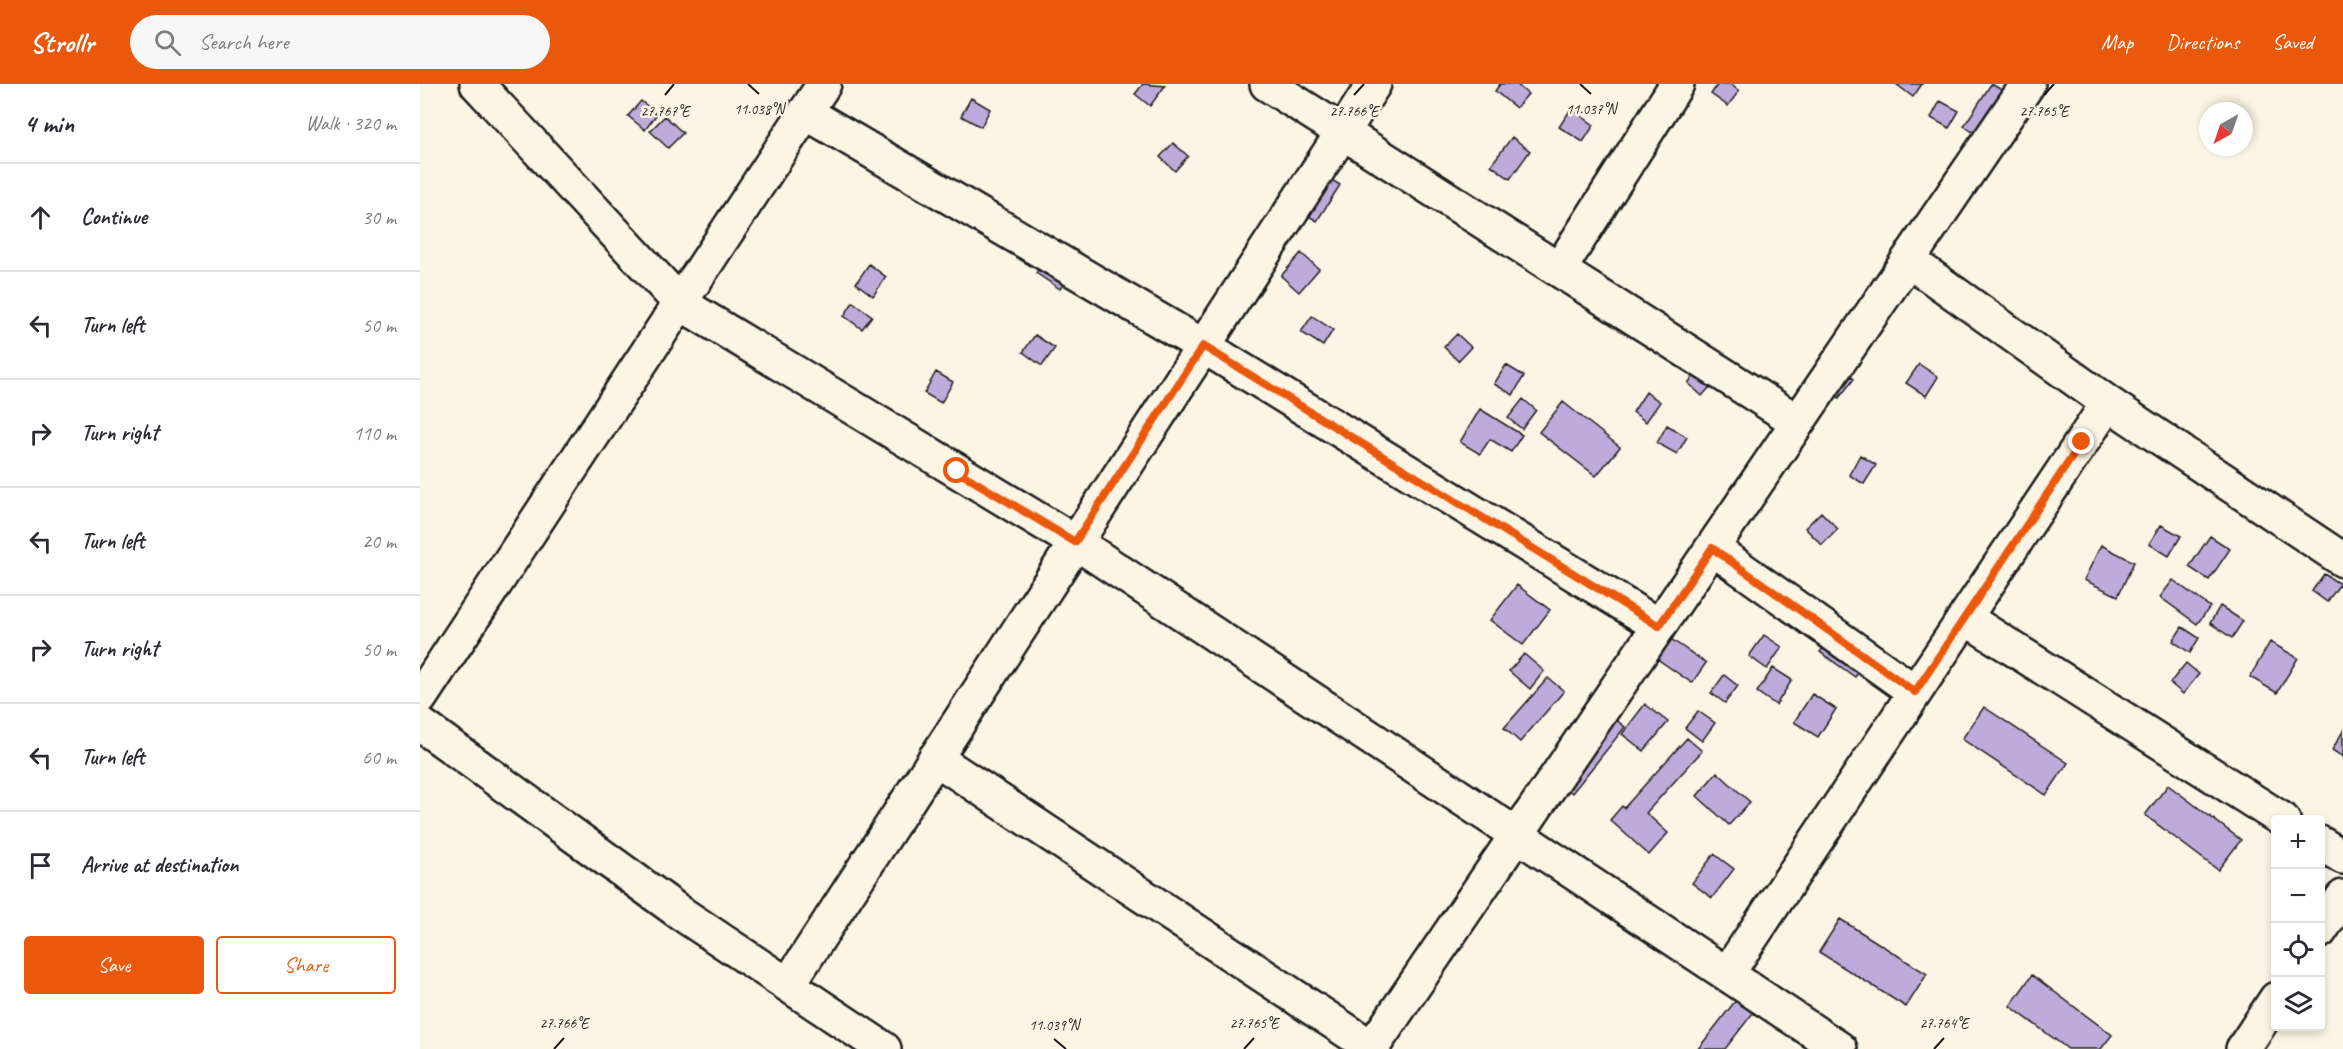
<!DOCTYPE html>
<html lang="en">
<head>
<meta charset="utf-8">
<style>
	body { margin:0; font-family:Caveat,sans-serif; background:#f7f7f7; color:#2b2b33 }
	.controls { position:absolute; right:18px; bottom:18px; display:grid; overflow:hidden; border-radius:6px; box-shadow:0 3px 9px #0003 }
	.controls button { width:54px; height:54px; display:grid; place-items:center; padding:0; border:0; border-bottom:2px solid #e1e1e2; background:#fff; color:#2b2b33; font:30px sans-serif }
	.compass { position:absolute; left:1779px; top:18px; width:54px; height:54px; border-radius:50%; background:#fff; box-shadow:0 3px 9px #0003; rotate:220deg }
	.stop { position:absolute; width:18px; height:18px; margin:-14px; border:4px solid #ea580c; border-radius:50%; background:#fff }
	.stop.end { background:#ea580c; border-color:#fff; box-shadow:0 2px 6px #0008 }
	.list { margin:0; padding:0; list-style:none }
	h2 { display:flex; justify-content:space-between; align-items:center; height:78px; margin:0; padding:0 24px; font-size:26px }
	h2 small { font-size:20px; font-weight:400; color:#7c7c81 }
	.list li { display:grid; grid-template-columns:39px 1fr auto; gap:18px; align-items:center; box-sizing:border-box; height:108px; padding:0 24px; border-top:2px solid #e1e1e2 }
	.list b { display:block; font-size:22px; white-space:nowrap }
	.list em { font-size:20px; font-style:normal; color:#7c7c81 }
	.actions { display:flex; gap:12px; padding:18px 24px }
	.actions a { flex:1; padding:14px 0; border:2px solid #ea580c; border-radius:6px; text-align:center; font-size:21px; color:#ea580c }
	.actions .main { background:#ea580c; color:#fff }
	.icon { flex:none; width:33px; height:33px; fill:none; stroke:currentColor; stroke-width:2; stroke-linecap:round; stroke-linejoin:round }
	.map { position:relative; flex:none; width:1923px; height:965px; overflow:hidden }
	header { display:flex; align-items:center; gap:36px; box-sizing:border-box; height:84px; padding:0 30px; background:#ea580c; color:#fff }
	header strong { font-size:28px }
	nav { display:flex; gap:33px; margin-inline-start:auto; font-size:21px }
	.search { width:420px; height:54px; background:#f7f7f7; display:flex; align-items:center; gap:15px; box-sizing:border-box; padding:0 21px; border-radius:33px; color:#7c7c81; font-size:22px }
	main { display:flex }
	aside { flex:1; background:#fff }
	.map>svg:first-child { display:block }
	.building { fill:#beabdb; stroke:#1c1c1c; stroke-width:1.5 }
	.lines { fill:none; stroke-linecap:round; stroke-linejoin:round }
	.minor-casing { stroke:#1c1c1c; stroke-width:38 }
	.minor { stroke:#fcf5e5; stroke-width:33 }
	.route { stroke:#ea580c; stroke-width:8 }
	.ticks { fill:none; stroke:#1c1c1c; stroke-width:2 }
	.ticks-label { font-size:15px; text-anchor:middle; fill:#1c1c1c; stroke:#fcf5e5; stroke-width:5; stroke-linejoin:round; paint-order:stroke }
</style>
</head>
<body>
<header>
<strong>Strollr</strong>
<div class="search"><svg class="icon" aria-label="search" viewBox="0 0 24 24"><circle cx="10" cy="10" r="6"/><path d="M15 15l6 6"/></svg>Search here</div>
<nav><a>Map</a><a>Directions</a><a>Saved</a></nav>
</header>
<main>
<aside>
<h2>4 min<small>Walk · 320 m</small></h2>
<ul class="list">
<li><svg class="icon" aria-label="ahead" viewBox="0 0 24 24"><path d="M12 20V5M6 11l6-6 6 6"/></svg><div><b>Continue</b></div><em>30 m</em></li>
<li><svg class="icon" aria-label="left" viewBox="0 0 24 24"><path d="M17 20v-9H6M10 6l-5 5 5 5"/></svg><div><b>Turn left</b></div><em>50 m</em></li>
<li><svg class="icon" aria-label="right" viewBox="0 0 24 24"><path d="M7 20v-9h11M14 6l5 5-5 5"/></svg><div><b>Turn right</b></div><em>110 m</em></li>
<li><svg class="icon" aria-label="left" viewBox="0 0 24 24"><path d="M17 20v-9H6M10 6l-5 5 5 5"/></svg><div><b>Turn left</b></div><em>20 m</em></li>
<li><svg class="icon" aria-label="right" viewBox="0 0 24 24"><path d="M7 20v-9h11M14 6l5 5-5 5"/></svg><div><b>Turn right</b></div><em>50 m</em></li>
<li><svg class="icon" aria-label="left" viewBox="0 0 24 24"><path d="M17 20v-9H6M10 6l-5 5 5 5"/></svg><div><b>Turn left</b></div><em>60 m</em></li>
<li><svg class="icon" aria-label="arrive" viewBox="0 0 24 24"><path d="M6 21V4h12l-3 4 3 4H6"/></svg><div><b>Arrive at destination</b></div></li>
</ul>
<div class="actions"><a class="main">Save</a><a>Share</a></div>
</aside>
<div class="map">
<svg width="1923" height="965" viewBox="0 0 1923 965">
	<rect width="100%" height="100%" fill="#fcf5e5"/>
	<filter id="ink" filterUnits="userSpaceOnUse"><feTurbulence type="fractalNoise" baseFrequency=".0167" numOctaves="2"/><feDisplacementMap in="SourceGraphic" scale="12" xChannelSelector="R" yChannelSelector="G"/><feConvolveMatrix kernelMatrix="1 2 1 2 8 2 1 2 1" color-interpolation-filters="sRGB"/></filter>
	<g filter="url(#ink)">
		<path class="building" d="M723,0L745,2L730,22L715,10Z
			M1080,0H1096L1108,10L1096,24L1075,7Z
			M1298,0H1310L1319,7L1308,22L1291,10Z
			M1476,0H1502L1493,13Z
			M1571,0L1588,9L1560,53L1544,42Z
			M551,14L570,25L561,43L541,32Z
			M221,17L237,30L225,46L208,32Z
			M1520,17L1539,27L1529,44L1511,34Z
			M1151,25L1174,41L1163,58L1139,43Z
			M245,32L263,49L248,64L230,47Z
			M1092,53L1110,67L1090,95L1071,81Z
			M753,59L768,72L755,87L740,73Z
			M902,90L920,101L897,137L879,126Z
			M881,169L899,185L879,208L861,192Z
			M626,173L651,189L640,205L616,189Z
			M449,180L466,193L453,212L436,199Z
			M433,218L452,232L442,245L424,232Z
			M892,232L913,246L903,262L881,248Z
			M1037,250L1051,263L1038,277L1024,263Z
			M615,251L635,264L622,282L603,268Z
			M1499,280L1518,293L1506,312L1486,299Z
			M1086,281L1104,292L1093,311L1074,300Z
			M1417,282L1434,295L1419,314L1402,301Z
			M1282,283L1296,296L1282,312L1268,299Z
			M516,288L533,298L521,319L504,309Z
			M1226,308L1240,318L1226,338L1213,328Z
			M1103,315L1116,326L1102,345L1088,334Z
			M1143,318L1200,363L1176,392L1119,348Z
			M1060,325L1102,351L1091,368L1070,355L1060,370L1040,358Z
			M1247,341L1267,353L1257,370L1237,359Z
			M1440,371L1456,381L1444,400L1429,391Z
			M1401,428L1418,445L1402,461L1385,444Z
			M1741,441L1761,452L1749,472L1729,460Z
			M1790,452L1810,465L1789,496L1769,483Z
			M1681,461L1714,478L1698,512L1664,496Z
			M1904,490L1920,500L1907,518L1892,507Z
			M1753,496L1790,523L1777,540L1740,513Z
			M1097,501L1130,526L1103,561L1070,536Z
			M1800,522L1823,537L1812,554L1790,539Z
			M1233,543L1286,579L1272,599L1220,563Z
			M1762,543L1779,554L1770,569L1753,557Z
			M1344,551L1362,563L1347,585L1329,572Z
			M1413,551L1448,576L1435,593L1400,568Z
			M1850,558L1878,574L1857,609L1830,593Z
			M1104,570L1124,587L1110,605L1089,587Z
			M1766,579L1779,590L1763,610L1750,599Z
			M1353,584L1372,596L1356,621L1337,608Z
			M1304,591L1318,602L1305,619L1291,609Z
			M1128,594L1144,607L1100,658L1084,644Z
			M1392,610L1416,625L1398,653L1374,638Z
			M1225,620L1248,638L1224,667L1202,650Z
			M1564,623L1648,679L1626,711L1542,655Z
			M1183,626L1205,643L1152,709L1131,691Z
			M1278,627L1295,639L1282,657L1265,644Z
			M1923,647V673L1912,666Z
			M1267,654L1282,667L1226,729L1248,749L1229,771L1190,736L1202,722L1204,724Z
			M1297,688L1330,718L1309,741L1277,712Z
			M1748,701L1821,756L1798,786L1725,731Z
			M1294,770L1314,785L1292,814L1272,799Z
			M1420,835L1507,890L1486,923L1399,868Z
			M1612,891L1692,951L1681,965H1648L1590,922Z
			M1316,916L1333,929L1305,965H1278Z"/>
		<g class="lines">
			<g class="minor-casing">
				<path id="minor" d="M57,0L260,219L655,458L1420,965
					M847,0L1378,338
					M385,28L783,262L1239,542
					M1488,176L1688,319L1923,476
					M1139,186L1257,0
					M1292,464L1495,608
					M1545,534L1863,736
					M0,614L404,0
					M0,640L262,830L464,965
					M515,674L954,965
					M1900,759L1923,773
					M1900,847L1923,813
					M1307,890L1688,319
					M368,901L954,0
					M951,965L1608,0
					M1823,965L1856,915"/>
			</g>
			<use href="#minor" class="minor"/>
		</g>
	</g>
	<g class="lines" filter="url(#ink)">
		<path class="route" d="M537,387L655,458L783,262L1239,542L1292,464L1495,608L1662,358"/>
	</g>
	<path class="ticks" d="M328,0L339,10M1160,0L1171,10M245,11L254,0M934,11L944,0M1624,11L1634,0M634,955L646,965M134,965L144,954M824,965L834,954M1514,965L1524,954"/>
	<g class="ticks-label">
		<text x="339" y="30">11.038°N</text>
		<text x="1171" y="30">11.037°N</text>
		<text x="245" y="32">27.767°E</text>
		<text x="934" y="32">27.766°E</text>
		<text x="1624" y="32">27.765°E</text>
		<text x="144" y="944">27.766°E</text>
		<text x="834" y="944">27.765°E</text>
		<text x="1524" y="944">27.764°E</text>
		<text x="634" y="946">11.039°N</text>
	</g>
</svg>
<div class="controls">
<button>+</button>
<button>−</button>
<button><svg class="icon" aria-label="locate" viewBox="0 0 24 24"><circle cx="12" cy="12" r="6"/><path d="M12 2v4M12 18v4M2 12h4M18 12h4"/></svg></button>
<button><svg class="icon" aria-label="layers" viewBox="0 0 24 24"><path d="M12 4l9 5-9 5-9-5zM3 14l9 5 9-5"/></svg></button>
</div>
<svg class="compass" viewBox="-18 -18 36 36"><path d="M0-13l5 13h-10z" fill="#e53935"/><path d="M0 13l5-13h-10z" fill="#7c7c81"/></svg>
<div class="stop" style="left:537px;top:387px"></div>
<div class="stop end" style="left:1662px;top:358px"></div>
</div>
</main>
</body>
</html>
